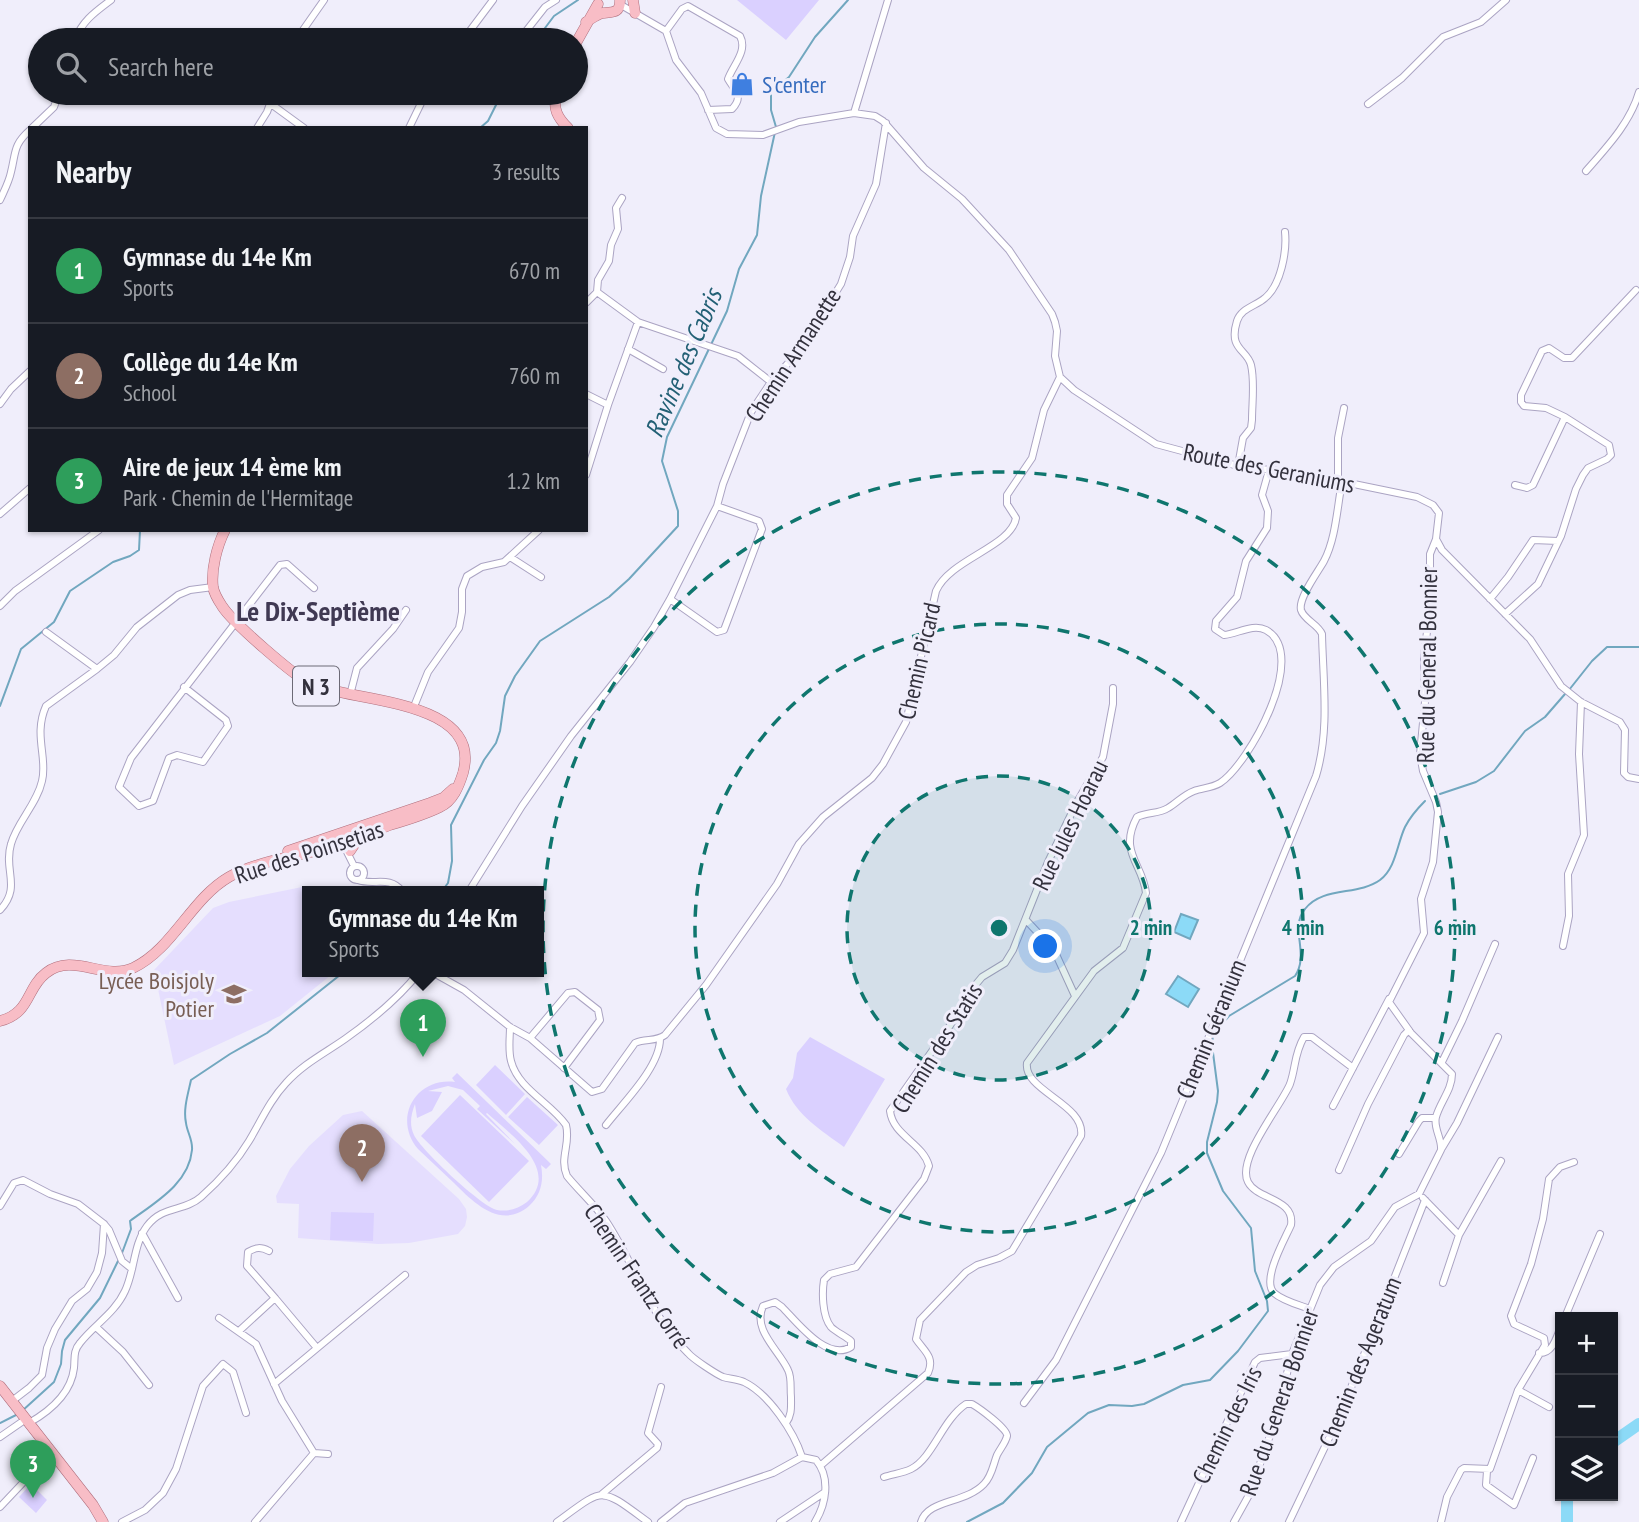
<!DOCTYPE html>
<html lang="en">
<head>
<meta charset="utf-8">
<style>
	body { margin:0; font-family:"PT Sans Narrow",sans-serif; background:#242831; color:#f1f3f6 }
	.controls { position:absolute; right:21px; bottom:21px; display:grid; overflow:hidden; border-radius:0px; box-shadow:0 2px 5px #0004 }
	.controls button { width:63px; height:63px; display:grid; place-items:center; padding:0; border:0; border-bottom:2px solid #363941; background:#171b24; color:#f1f3f6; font:35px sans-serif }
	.you { position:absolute; left:1046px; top:947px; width:24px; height:24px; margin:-18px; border:5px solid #fff; border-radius:50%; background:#1a73e8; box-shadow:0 0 0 10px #1a73e833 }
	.badge { display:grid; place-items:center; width:46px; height:46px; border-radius:50%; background:#b4ac97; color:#fff; font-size:23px; font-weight:700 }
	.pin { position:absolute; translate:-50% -58px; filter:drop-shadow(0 2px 4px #0008) }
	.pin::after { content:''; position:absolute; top:37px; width:24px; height:21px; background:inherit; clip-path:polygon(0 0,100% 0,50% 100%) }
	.popup { position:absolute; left:302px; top:886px; width:242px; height:91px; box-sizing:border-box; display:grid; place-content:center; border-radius:0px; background:#171b24; filter:drop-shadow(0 2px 5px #0005); font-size:23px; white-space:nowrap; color:#9ea1a6 }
	.popup b { font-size:26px; color:#f1f3f6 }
	.popup::after { content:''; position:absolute; left:50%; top:100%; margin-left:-14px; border:14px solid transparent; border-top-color:#171b24 }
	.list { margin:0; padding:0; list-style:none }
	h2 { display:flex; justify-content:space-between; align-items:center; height:91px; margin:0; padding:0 28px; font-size:30px }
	h2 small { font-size:23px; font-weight:400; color:#9ea1a6 }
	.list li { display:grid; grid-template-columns:46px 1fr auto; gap:21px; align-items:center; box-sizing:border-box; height:105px; padding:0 28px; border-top:2px solid #363941 }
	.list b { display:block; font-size:26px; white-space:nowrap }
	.list p { margin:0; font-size:23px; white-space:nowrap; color:#9ea1a6 }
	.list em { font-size:23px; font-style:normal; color:#9ea1a6 }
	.icon { flex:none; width:38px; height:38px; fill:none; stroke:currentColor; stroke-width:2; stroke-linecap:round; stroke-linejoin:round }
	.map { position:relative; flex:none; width:1639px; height:1522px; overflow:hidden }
	.search { position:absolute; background:#171b24; box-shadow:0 2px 5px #0004; left:28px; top:28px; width:560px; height:77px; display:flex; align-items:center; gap:18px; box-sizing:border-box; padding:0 24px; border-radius:38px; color:#9ea1a6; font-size:26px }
	.panel { position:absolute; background:#171b24; box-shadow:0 2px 5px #0004; left:28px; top:126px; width:560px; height:406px; border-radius:0px }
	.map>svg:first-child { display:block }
	.built { fill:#e5defe }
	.green { fill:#dad0ff; fill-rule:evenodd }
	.water { fill:#8cdaf7; stroke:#71a7bf; stroke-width:2 }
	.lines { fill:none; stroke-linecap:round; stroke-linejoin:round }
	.stream { stroke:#71a7bf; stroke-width:2 }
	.river { stroke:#8cdaf7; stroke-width:12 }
	.minor-casing { stroke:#aba4c3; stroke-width:8 }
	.primary-casing { stroke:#b06f7d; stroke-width:11 }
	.minor { stroke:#fff; stroke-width:6 }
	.primary { stroke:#f8bdc6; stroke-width:10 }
	.ring { fill:none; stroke:#0f766e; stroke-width:3.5; stroke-dasharray:12 9 }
	.labels { text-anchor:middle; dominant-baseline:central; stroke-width:6; stroke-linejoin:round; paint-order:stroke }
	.shield { fill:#f0eefb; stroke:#6c6a76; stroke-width:2 }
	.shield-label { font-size:23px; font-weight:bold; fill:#33313d }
	.shop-label { font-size:24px; fill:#366cbe; stroke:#f0eefb; text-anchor:start }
	.street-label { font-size:24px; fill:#33313d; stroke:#f0eefb }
	.education-label { font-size:24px; fill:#785e54; stroke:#f0eefb; text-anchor:end }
	.water-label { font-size:26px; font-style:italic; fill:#236075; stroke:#f0eefb }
	.quarter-label { font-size:28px; font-weight:bold; fill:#403953; stroke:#f0eefb }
	.centre { fill:#0f766e; stroke:#f0eefb; stroke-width:3.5 }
	.ring-label { font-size:21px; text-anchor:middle; font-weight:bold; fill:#0f766e; stroke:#f0eefb; stroke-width:6; stroke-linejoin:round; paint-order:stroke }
</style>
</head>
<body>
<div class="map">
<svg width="1639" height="1522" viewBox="0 0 1639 1522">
	<rect width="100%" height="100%" fill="#f0eefb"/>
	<path class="built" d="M307,886L312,891H308V971H336L280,1016L174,1065L154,970L213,908L229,902Z
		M362,1111L459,1199L466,1209L467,1217L465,1226L458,1234L409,1243L378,1244L298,1238L299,1204L277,1203L276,1196L290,1169L309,1146L343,1115Z"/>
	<path class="green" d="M737,0H819L786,40Z
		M810,1037L885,1079L844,1147C821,1130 797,1116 786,1089L793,1078L797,1053Z
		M495,1065L525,1094L506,1115L476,1085Z
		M457,1073L551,1164L546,1169L541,1165C544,1181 541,1195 529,1206C501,1230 474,1203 454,1183C442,1172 430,1160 418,1149C392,1118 416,1077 455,1082L452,1078ZM448,1086L463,1090L480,1106L477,1109L515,1144L486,1114L487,1113C509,1133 562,1170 527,1202C518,1209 507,1212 497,1210C482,1207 420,1149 414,1135C409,1125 411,1114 415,1104L417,1118L432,1111L442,1092L428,1091Z
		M460,1095L529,1161L489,1202L421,1136Z
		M527,1097L558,1125L539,1145L508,1117Z
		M331,1212L374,1213L373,1241L330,1240Z
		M31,1484L47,1500L36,1513L19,1497Z"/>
	<path class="water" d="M1181,914L1198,920L1190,939L1174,932Z
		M1178,976L1199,989L1188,1007L1166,994Z"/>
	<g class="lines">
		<path class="stream" d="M536,40L554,16L578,0
			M776,127L771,110V92L789,77L815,37L848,0
			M480,128L488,121L502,93
			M1569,690L1592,661L1607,647H1639
			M0,706L21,649L54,622L70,591L113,562L130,556L139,550L140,530
			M1440,794L1476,782L1494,771L1525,731L1545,717L1565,694
			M442,891L448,883L452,861L451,825L484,760L496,743L500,731L505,696L515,676L540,641L609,597L629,579L678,526V511L662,461L667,437L727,311L739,269L757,235L761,196L775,132
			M122,1253L131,1229L130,1221C154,1203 189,1184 192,1150C193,1140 187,1132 186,1123C183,1109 188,1094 191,1080L230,1054L267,1033L345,971
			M22,1411L54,1382L61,1364L62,1351L65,1340L100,1298L118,1261
			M0,1423L18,1414
			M967,1522L1003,1503L1032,1473L1047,1447L1088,1413L1109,1405L1132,1406L1144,1404L1183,1385L1210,1380L1238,1351L1268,1311L1267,1301L1255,1271L1251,1228L1223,1191L1207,1153V1142L1217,1102L1218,1091L1212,1045L1213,1034L1229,1016L1295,976C1310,954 1289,928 1305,909C1323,886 1358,896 1380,880C1396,868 1397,844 1405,827C1410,817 1417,809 1425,801"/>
		<path class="river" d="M1613,1442L1639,1424
			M1567,1522V1496"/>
		<g class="minor-casing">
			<path id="minor" d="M621,5L666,31L676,60L701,93L716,128L727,134L763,135L799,122L854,113L875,116L883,121L924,168L962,199L1009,250L1052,314L1055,322L1057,331L1055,356L1060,377L1074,390L1156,444L1238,466L1310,475L1417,497L1433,505L1439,513L1436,539L1442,550L1530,639L1561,686L1581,702L1620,722L1625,730L1624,773L1628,777L1639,779
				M666,31L682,9L688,6L740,36C748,51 733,65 728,79C735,91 744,96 732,109L708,110
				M75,40C82,21 95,12 111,0
				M296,40L324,0
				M463,40L493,0
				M519,40L545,7L556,0
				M271,104L304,128
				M1368,104L1402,78L1443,37L1481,22L1506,0
				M854,113L888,0
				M32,128L54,107L59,93
				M257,128L267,112L274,93
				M409,128L426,93
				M1586,171C1607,147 1630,123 1639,92
				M622,198L616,208L618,229L611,245L609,261L598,280L597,292L638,322L738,356L771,382
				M0,200C4,191 9,182 11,172C16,152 13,145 30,130
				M586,303L597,292
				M628,349L663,369
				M586,394L608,405L586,475
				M0,404L11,389L30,371
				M608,405L638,322
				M1238,466L1243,438L1251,428L1252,420C1252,403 1255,382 1251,365C1247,349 1228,350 1237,321C1241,308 1256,306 1265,298C1281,285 1287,251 1285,232
				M1338,481V438L1344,408
				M1515,485L1527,488L1533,485L1565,417
				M0,514L30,488
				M510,557L541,577
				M670,599L717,632L724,630L762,529L759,521L717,506
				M1490,599L1508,577L1533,540L1558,541
				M0,606L15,591L99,530
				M1505,614L1538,584L1561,536L1576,489L1583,475L1588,468L1607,459L1611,455L1609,445L1565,417L1546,408L1524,406L1521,402V395L1542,351L1549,348L1564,358H1572L1636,290
				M46,632L97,669
				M184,687L226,720L228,726L203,762L177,755L169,758L153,801L139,806L119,787L131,758L280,565L287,564L314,588
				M350,695L357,668L393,629L406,610
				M413,709L428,672L459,628L462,612V589L467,576L482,567L504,562L539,530
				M342,842L353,864
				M350 873a7 7 0 1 1 14 0a7 7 0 1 1-14 0Z
				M358,880C374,886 389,875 402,891
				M469,891L522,806L571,736L630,662L654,627L670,599L717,506L723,484L751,412L771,382L800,350L841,284L850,257L853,236L876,184L886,123
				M0,910C22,887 3,870 11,844C17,822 37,804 42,781C48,758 33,735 46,706L97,669L114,655L137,627L178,595L190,590L213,587
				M1026,920L1054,950L1075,996
				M1563,946L1569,916L1568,874L1584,835L1579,754L1581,702
				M430,971L464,990L510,1027L530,1038L592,1092L602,1089L635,1043C645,1038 656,1042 665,1035L706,985L777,884L799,844L823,817L872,778L883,764L906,722L936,591C950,559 1011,547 1016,518L1007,504V495L1032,458L1044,410L1060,377
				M510,1027C510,1038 508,1050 511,1061C518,1089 551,1103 566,1125C571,1144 559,1158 567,1176C580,1192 595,1205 606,1221C634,1263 651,1318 688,1353C693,1359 716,1374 723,1377C730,1379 737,1379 744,1382C769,1394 794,1432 802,1457
				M530,1038L568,993L575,992L598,1010L600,1020L564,1068
				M1442,1062L1462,1021L1495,944
				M1333,1106L1389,999
				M606,1125C623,1103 660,1067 660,1039
				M1442,1148L1457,1123L1498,1037
				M1399,1154L1419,1121L1422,1118H1435
				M1339,1170L1368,1104L1404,1035L1409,1030
				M1423,1198L1459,1235L1443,1283
				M0,1206L14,1183L23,1180L50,1194L78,1204L104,1224L109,1230L122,1261L132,1269
				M142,1233L178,1298
				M1459,1235L1501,1161
				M275,1298L317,1348
				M1310,1309C1299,1305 1283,1301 1274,1293C1261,1280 1285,1239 1291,1225C1295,1198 1257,1200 1248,1182C1236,1159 1281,1106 1290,1084C1296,1067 1294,1054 1304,1037H1312L1353,1068
				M1565,1317L1600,1234
				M219,1318L256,1344L282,1401L314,1453L328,1454
				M96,1327L123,1352L149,1385
				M239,1331L275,1298L247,1266L248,1252C256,1247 261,1247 269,1251
				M1539,1353C1552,1354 1556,1339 1560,1329
				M274,1384L405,1275
				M1518,1390L1549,1407
				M12,1401L29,1388L42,1375L47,1348L55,1329L72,1301L87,1289L97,1272L102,1253L104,1224
				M1024,1403L1056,1360L1161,1153L1316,776C1330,730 1323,681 1322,634C1318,624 1304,620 1301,610C1298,598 1318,572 1324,561C1336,538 1337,508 1342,482
				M29,1423C50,1411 71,1394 74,1368C75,1358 73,1351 80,1343C94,1325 115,1313 125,1291C135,1270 133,1245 147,1226C163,1205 184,1212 201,1197C219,1181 237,1161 249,1141C261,1121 270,1100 286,1083C303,1064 325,1053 345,1039C372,1020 400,997 420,971
				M786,1423C792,1415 791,1407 791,1397C790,1388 792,1378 788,1370C779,1350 752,1330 763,1306L775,1302L782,1307C797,1322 827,1362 851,1347V1341C845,1336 836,1332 831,1327C822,1316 822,1292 824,1280L830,1274L856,1267L924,1179L929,1166C923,1143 893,1136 890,1111L951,1024L972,989L982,977L1005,963L1013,950L1048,862L1077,802L1103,757L1113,704V688
				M0,1437L26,1419
				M820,1466L928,1373C935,1357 924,1351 916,1339L920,1320L966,1272L977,1265L999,1258L1012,1251L1081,1136C1086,1104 1023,1091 1027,1063L1094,971L1123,948L1146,893C1143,864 1118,852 1137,817C1147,812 1159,814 1168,808C1177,803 1183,795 1194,791C1202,788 1212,788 1220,783C1249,764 1310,654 1266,630C1253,623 1237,634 1224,635L1215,629L1216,621L1237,597L1246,561L1267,528L1268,511L1262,495L1269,470
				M1487,1471L1486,1485L1514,1505L1533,1458
				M884,1477C893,1474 903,1473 911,1469C933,1458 942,1420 966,1404H972C979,1408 1008,1429 1007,1436C1006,1442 1000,1449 997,1455C993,1465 992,1476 984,1484C965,1504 928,1499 921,1522
				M602,1494L657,1448L658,1444L648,1433L661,1387
				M0,1507L52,1452
				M122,1522L145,1510L163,1493L176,1469L203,1386L223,1364L233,1372L246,1413
				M255,1522L314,1453
				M557,1522C605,1487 599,1486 648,1522
				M661,1522L685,1503L773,1473L802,1457L816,1460C831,1478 826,1504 815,1522
				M780,1522L825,1492
				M1181,1522L1255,1362L1260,1358L1292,1354
				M1234,1522L1249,1495L1273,1427L1292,1354L1320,1285L1334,1267L1371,1241L1395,1207L1419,1194L1441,1150C1442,1138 1433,1128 1436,1117C1440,1102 1452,1090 1452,1074L1411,1033L1389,1002L1424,933L1421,899L1433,862L1438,812L1436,802L1423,771L1420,754L1425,702L1424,658L1430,605V554L1436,539
				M1289,1522L1341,1413L1425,1200
				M1441,1522L1447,1497L1461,1470L1464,1468L1490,1469L1518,1390L1545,1345L1544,1338L1514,1324L1511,1316L1531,1264L1543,1219L1549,1179L1560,1167L1574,1162"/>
		</g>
		<g class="primary-casing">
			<path id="primary" d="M633,0L635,13
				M586,22C591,19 597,14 603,13C614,12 620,13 620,0
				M576,43L598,4
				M556,93C553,109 557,117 568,128
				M288,851L430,803L443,798L453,789
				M350,851L356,842L364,837
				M0,1021C31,1013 26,988 46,973C73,952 104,981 133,968C173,949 191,899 229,877C256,862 291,857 320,850C344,843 367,834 390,825C407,820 424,815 440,807C453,801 459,786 463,773C483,700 357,702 313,685C296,678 232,622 222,606C218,600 214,593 213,587C211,569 217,546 225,530
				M0,1386L93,1505L103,1522"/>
		</g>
		<use href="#minor" class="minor"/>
		<use href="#primary" class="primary"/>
	</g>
	<circle cx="999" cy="928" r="152" fill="#0f766e" fill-opacity=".12"/>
	<g class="ring">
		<circle cx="999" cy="928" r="152"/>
		<circle cx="999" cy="928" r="304"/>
		<circle cx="999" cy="928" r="456"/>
	</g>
	<defs>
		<g id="shop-bare" transform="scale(1.89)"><path d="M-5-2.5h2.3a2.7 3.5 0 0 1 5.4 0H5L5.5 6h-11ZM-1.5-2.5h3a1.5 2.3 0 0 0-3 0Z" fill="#3f7fe0" stroke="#f0eefb" stroke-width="2.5" paint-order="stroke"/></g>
		<g id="school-bare" transform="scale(1.89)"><path d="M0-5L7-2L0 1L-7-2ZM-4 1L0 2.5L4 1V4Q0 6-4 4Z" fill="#8d6e63" stroke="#f0eefb" stroke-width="2.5" paint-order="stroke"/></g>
	</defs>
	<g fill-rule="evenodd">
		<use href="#shop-bare" x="742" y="84"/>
		<use href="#school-bare" x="234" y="994"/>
	</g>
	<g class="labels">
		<rect class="shield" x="293" y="666.5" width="46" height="39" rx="5"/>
		<g class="shield-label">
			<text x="316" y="686">N 3</text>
		</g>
		<g class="shop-label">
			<text x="762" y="84">S'center</text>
		</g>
		<g class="street-label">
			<text transform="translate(793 355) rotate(-57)">Chemin Armanette</text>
			<text transform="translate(1269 468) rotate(11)">Route des Geraniums</text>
			<text transform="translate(919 661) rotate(-77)">Chemin Picard</text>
			<text transform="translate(1427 665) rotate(-89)">Rue du General Bonnier</text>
			<text transform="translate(1070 825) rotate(-64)">Rue Jules Hoarau</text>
			<text transform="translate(309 852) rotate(-18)">Rue des Poinsetias</text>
			<text transform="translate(1211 1029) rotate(-68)">Chemin Géranium</text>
			<text transform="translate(937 1048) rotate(-58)">Chemin des Statis</text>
			<text transform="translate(637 1276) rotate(56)">Chemin Frantz Corré</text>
			<text transform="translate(1360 1362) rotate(-68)">Chemin des Ageratum</text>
			<text transform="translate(1279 1402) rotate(-71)">Rue du General Bonnier</text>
			<text transform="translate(1227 1425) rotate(-64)">Chemin des Iris</text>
		</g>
		<g class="education-label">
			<text x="214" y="980">Lycée Boisjoly<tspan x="214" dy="28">Potier</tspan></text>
		</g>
		<g class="water-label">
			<text transform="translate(683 363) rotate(-67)">Ravine des Cabris</text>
		</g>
		<g class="quarter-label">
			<text x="318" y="610">Le Dix-Septième</text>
		</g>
	</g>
	<circle cx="999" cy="928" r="10" class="centre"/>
	<g class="ring-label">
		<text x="1151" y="935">2 min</text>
		<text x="1303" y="935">4 min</text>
		<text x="1455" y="935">6 min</text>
	</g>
</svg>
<div class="controls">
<button>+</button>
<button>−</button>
<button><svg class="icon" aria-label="layers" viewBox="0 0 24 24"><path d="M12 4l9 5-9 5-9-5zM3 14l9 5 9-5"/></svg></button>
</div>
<div class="you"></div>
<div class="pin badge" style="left:423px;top:1057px;background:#2e9e5b">1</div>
<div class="popup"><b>Gymnase du 14e Km</b>Sports</div>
<div class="pin badge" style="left:362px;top:1182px;background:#8d6e63">2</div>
<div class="pin badge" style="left:33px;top:1498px;background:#2e9e5b">3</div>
<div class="search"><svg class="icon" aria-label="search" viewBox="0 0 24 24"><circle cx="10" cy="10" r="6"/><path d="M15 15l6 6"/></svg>Search here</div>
<section class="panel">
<h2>Nearby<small>3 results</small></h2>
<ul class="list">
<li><span class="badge" style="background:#2e9e5b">1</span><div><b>Gymnase du 14e Km</b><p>Sports</p></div><em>670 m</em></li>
<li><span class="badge" style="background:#8d6e63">2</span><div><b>Collège du 14e Km</b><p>School</p></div><em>760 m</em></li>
<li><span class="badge" style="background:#2e9e5b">3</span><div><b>Aire de jeux 14 ème km</b><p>Park · Chemin de l'Hermitage</p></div><em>1.2 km</em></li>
</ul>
</section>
</div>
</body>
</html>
